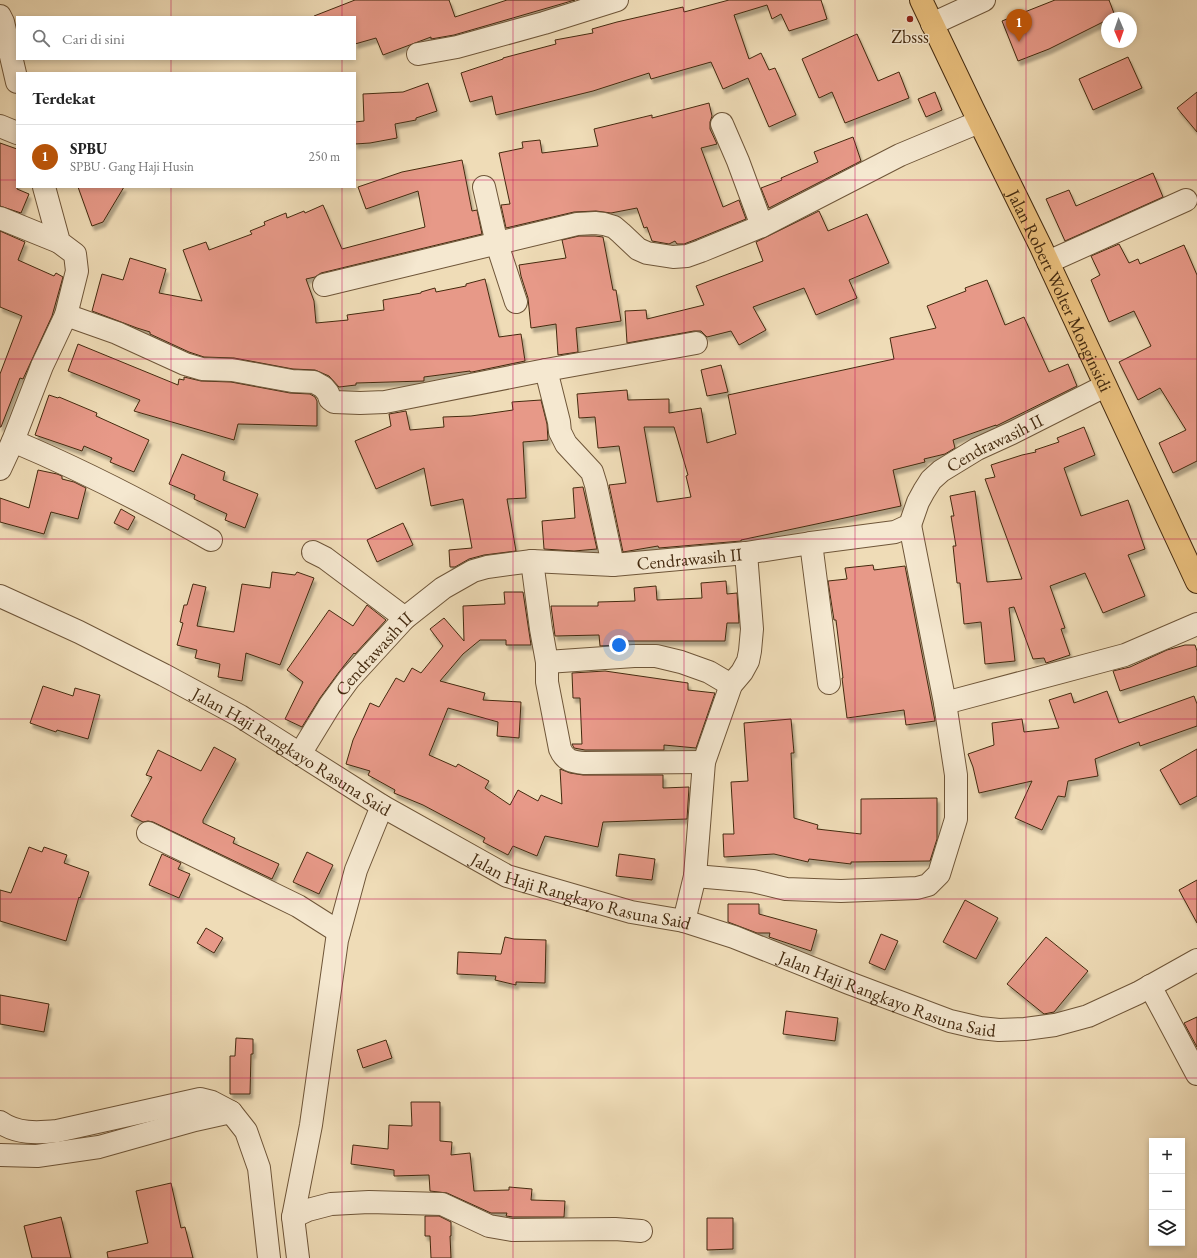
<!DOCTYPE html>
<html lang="id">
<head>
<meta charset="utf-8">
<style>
	body { margin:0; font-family:"EB Garamond",serif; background:#f2f2f2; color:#222 }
	.controls { position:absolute; right:12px; bottom:12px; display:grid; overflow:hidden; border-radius:0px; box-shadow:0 2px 6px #0003 }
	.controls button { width:36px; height:36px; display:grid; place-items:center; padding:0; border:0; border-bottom:1px solid #e0e0e0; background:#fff; color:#222; font:20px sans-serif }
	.compass { position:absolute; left:1101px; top:12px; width:36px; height:36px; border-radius:50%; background:#fff; box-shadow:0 2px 6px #0003; rotate:178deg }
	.you { position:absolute; left:619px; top:645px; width:14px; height:14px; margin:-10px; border:3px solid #fff; border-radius:50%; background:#1a73e8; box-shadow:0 0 0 6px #1a73e833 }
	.badge { display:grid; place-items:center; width:26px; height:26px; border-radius:50%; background:#b45309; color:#fff; font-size:13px; font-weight:700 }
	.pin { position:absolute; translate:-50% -33px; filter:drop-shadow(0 1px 2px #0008) }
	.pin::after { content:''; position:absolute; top:21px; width:14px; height:12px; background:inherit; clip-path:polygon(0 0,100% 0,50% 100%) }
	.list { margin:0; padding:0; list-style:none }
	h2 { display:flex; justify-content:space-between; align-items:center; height:52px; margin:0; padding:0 16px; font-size:17px }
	h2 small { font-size:13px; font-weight:400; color:#767676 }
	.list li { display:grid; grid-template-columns:26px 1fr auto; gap:12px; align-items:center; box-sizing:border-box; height:64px; padding:0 16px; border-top:1px solid #e0e0e0 }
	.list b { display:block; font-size:15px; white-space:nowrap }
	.list p { margin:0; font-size:13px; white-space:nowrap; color:#767676 }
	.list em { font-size:13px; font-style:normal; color:#767676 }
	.icon { flex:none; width:22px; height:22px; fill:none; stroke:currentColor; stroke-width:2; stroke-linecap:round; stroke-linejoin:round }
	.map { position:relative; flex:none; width:1197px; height:1258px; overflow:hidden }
	.search { position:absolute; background:#fff; box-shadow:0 2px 6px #0003; left:16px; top:16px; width:340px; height:44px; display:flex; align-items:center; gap:10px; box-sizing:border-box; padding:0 14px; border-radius:0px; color:#767676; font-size:15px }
	.panel { position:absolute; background:#fff; box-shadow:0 2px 6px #0003; left:16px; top:72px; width:340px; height:116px; border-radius:0px }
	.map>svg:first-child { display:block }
	.building { fill:#e79988; stroke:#442a0f; fill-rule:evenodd; filter:url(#shadow) }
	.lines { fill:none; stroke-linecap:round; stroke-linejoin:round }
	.minor-casing { stroke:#6f5639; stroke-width:24 }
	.tertiary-casing { stroke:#6f5639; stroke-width:24 }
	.trunk-casing { stroke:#442a0f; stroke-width:24 }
	.minor { stroke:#f5e8d0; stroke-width:22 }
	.tertiary { stroke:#f5e8d0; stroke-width:22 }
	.trunk { stroke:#e8be7c; stroke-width:22 }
	.grid { fill:none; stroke:#c2185b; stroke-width:1; stroke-opacity:0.55 }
	.poi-dot { fill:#8f2418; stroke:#f5e8d0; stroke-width:1.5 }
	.labels { text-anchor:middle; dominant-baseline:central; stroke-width:3; stroke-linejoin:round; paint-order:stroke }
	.poi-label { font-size:18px; fill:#442a0f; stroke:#f5e8d0 }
	.street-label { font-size:18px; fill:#442a0f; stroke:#f5e8d0 }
</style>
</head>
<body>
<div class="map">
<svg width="1197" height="1258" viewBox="0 0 1197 1258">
	<defs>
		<filter id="shadow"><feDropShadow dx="2.5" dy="4.5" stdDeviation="1" flood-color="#0004"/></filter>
	</defs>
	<rect width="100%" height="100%" fill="#efdcb7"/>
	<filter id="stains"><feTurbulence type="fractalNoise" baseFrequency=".005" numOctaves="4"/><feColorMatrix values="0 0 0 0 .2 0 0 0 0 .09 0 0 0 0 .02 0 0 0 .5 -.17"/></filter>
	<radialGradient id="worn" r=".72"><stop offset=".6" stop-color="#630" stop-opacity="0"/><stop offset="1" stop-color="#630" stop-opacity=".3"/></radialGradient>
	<path class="building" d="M355,0H449L455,17L507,0H575L454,35L431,39V37L383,55L376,38L355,44V17H314V16Z
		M729,0H821L827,19L789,31L781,14L772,19L767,5L734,15L749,59L761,53L769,70L775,68L796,115L769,127L748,78L723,89L711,62L651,79L649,73L593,91L496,115L492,96L470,102L461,73L503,59V58L556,44L555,40L593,33L592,29L617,22L683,7L684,12Z
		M1055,0H1109L1115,16L1111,18H1107V20L1049,49L1018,61L1002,21Z
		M857,34L878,81L899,72L909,98L845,123L832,92L819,98L802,59Z
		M1128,57L1142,88L1093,110L1079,79Z
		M428,83L437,111L416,118V120L395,124L397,138L370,143L355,144V122L364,121L363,94L403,92Z
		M935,92L942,110L926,117L918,99Z
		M1197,92V132L1177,108Z
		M709,103L712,116L710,122V129L717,144L701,148L723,207L739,200L746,219L697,239L684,244H677L675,241L669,244L652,241L647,227L644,228L637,208L611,213L596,211L574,212L506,228L501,205L510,204L499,153L523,148L522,142L540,140L542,153L598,146L594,129L652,115V118Z
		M853,137L861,161L769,208L761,188L782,180L781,178L818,162L814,152Z
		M0,143L17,149V189L29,194L21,213L0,206Z
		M462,160L472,211L477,210L482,234L321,273L315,277L306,279L314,301L316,323L348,320L347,315L384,310L383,300L421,293V292L435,288L436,292L466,286V284L485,279L499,337L521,334L525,361L472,372H470V371L424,377V381L356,383V385L339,387L329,376L315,370L293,369L234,358L204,357L189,352L150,334V332L137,328L92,311L102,274L123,280L130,258L166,269L159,293L202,301L183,250L206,242L209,250L252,234L250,231L265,225L264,222L286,213L287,218L304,211L305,213L323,205L342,249L425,227L418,191L366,209L358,187L402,172Z
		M1153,173L1163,197L1065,241L1046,199L1069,190L1076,206Z
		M78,187H124L103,222L92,226Z
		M819,211L828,231L867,214L889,263L849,280L857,298L816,315L804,288L753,307L766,330L739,345L731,331L707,337L701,331H694L627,343L625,311L646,310L647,319L704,305L696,286L763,261L756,242Z
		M0,231L25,242L18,260L54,276L56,273L63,277L52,316L23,379L20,378L1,427H0V374L22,316L0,307Z
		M579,236H595L603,237L613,290H616L621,321L576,328L578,352L558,355L556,324L531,328L528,298L521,276L519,265L566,258L562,240Z
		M1119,244L1129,263L1138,259L1140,264L1184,245L1197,275V461L1173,473L1159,443L1186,430L1160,388L1138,400L1119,362L1151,346L1134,311L1109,322L1091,280L1100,275L1091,256Z
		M987,280L1005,325L1024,317L1049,372L1068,364L1077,386L996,426V425L953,440L955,448L945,454L924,459L925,462L893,470L901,506L741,540V541L659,548L658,546L623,552L609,485L626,483L619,446L598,448L595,417L579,418L577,394L627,390L628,400L669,399V413L701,408L707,443L736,434L728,395L894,359L890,338L936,328L927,306L966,291L965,288ZM644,427H674L688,475L686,476L691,497L657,502Z
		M78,344L178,385L179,379L184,380V377L201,381L231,382L290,393L310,394L315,397L317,401V426L238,424L234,440L134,411L140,400L68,371Z
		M721,365L728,392L707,396L701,370Z
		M49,395L58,398L59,397L97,413L96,416L149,440L134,472L110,462L112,458L84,446L82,451L35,435Z
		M541,400L547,424L548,440L523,442L526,498L507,499L516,551L484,555L469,559L455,567H450L449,550L472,548L463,499L431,506L424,468L376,489L355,441L391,426L389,414L406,411L410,430L444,427L443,417L471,416L513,410L512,402Z
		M1084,427L1095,455L1064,468L1081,516L1128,500L1145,549L1128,555L1145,596L1103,613L1085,573L1050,586L1065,628L1061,629L1070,655L1046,663L1044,658L1033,659L1014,607L1009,608L1015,661L985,664L981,622L964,624L960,583H957L953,546H956L951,516H954L950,496L975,491L987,582L1022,579L985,479L995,477L991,465L1022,455L1036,452L1035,450L1059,442L1057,438Z
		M182,454L225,472L223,480L258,494L245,528L225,520L227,514L194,499L195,495L169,484Z
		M38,470L57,474L62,476V479L74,482L86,488L78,519L51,512L44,534L0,522V498L29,508Z
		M583,487L597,549L574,551L544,549L542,521L575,518L573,488Z
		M121,509L135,517L128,530L114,523Z
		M403,523L413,545L377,562L367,540Z
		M873,565L874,570L905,566L935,721L906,725L904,710L847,718L842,678H843L836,620H834L828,581L847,579L845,568Z
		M272,572L295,575L297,572L314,578L280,665L246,653L242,681L218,677L220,664L195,658L197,650L177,645L183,623L180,622L184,605H187L193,584L206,587L197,626L234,632L242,584L270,588Z
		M726,581L727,594L737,593L739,623H727L725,641H615L616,645L600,646L599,635L555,636L551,606H598V602L635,601L634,588L656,586L657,600L702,598L701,583Z
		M504,592H523L531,645H506V640H480L463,654L440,681L485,693L483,700L521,702L519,738L497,736L498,722L448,708L429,755L456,767L458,764L489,781L485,788L510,805L518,790L538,801L541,795L562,804L560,769L570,773L583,775H663V788L689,787L687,819L603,822L598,847L545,836L537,856L513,846L508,855L483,842L485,838L423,805L394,793L395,790L368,775L370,771L346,764L353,740L370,703L379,707L396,678L404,682L412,668L421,673L443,646L430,629L444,618L464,641L463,606L505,604Z
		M367,605L386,620L355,654L354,653L339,672L320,698L302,727L285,719L303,682L287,670L329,610L353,626Z
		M1185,645H1195L1197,651V666L1120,691L1113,671L1130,667L1167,650Z
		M605,671L688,683V690L715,693L696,748L664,745V750H585L574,748L572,744H582L580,698H573L572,673Z
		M43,686L73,696L75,688L100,695L88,739L57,730L56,732L30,723Z
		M1107,691L1119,723L1194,696L1197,704V726L1140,746L1139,742L1095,759L1098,776L1068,781L1065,797L1058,796L1042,830L1015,818L1032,781L979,793L973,767L968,754L994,745L992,723L1022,719L1024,732L1059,728L1049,700L1071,693L1074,703Z
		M791,719L794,753H791L794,818L818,825L817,829L861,834V799L937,798V839L930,861L851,862V864L809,859L808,862L774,854L724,857L723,834H734L731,782L748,781L744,723Z
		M214,747L236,759L203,820V823L235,838L233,843L279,864L272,879L153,822L148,821L143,822L131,816L152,777L146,775L158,750L201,771Z
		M1197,749V796L1180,805L1160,770Z
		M29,847L42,852L44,847L67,855L64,863L89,872L80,898L79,897L66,941L0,921V890L11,893Z
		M307,852L333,865L319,894L293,882Z
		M162,854L181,863L178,869L190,874L179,898L149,885Z
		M619,854L655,859L652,880L616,876Z
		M1197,880V923L1179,890Z
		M965,900L998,918L976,959L943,942Z
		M728,904H759V914L817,930L811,951L769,937L770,933H757L728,922Z
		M206,928L223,938L214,953L197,943Z
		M881,934L898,941L885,970L869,963Z
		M505,937L514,939L546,940L545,983L516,982V985L495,980L496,976L457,974L458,952L501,954Z
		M1046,937L1088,971L1054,1012L1044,1014L1007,984Z
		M0,995L49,1004L44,1032L0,1024Z
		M786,1011L838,1018L835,1041L783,1034Z
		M1197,1017V1047L1184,1023Z
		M236,1038L253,1039V1054H251L250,1094H230V1056H235Z
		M386,1040L392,1058L363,1068L357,1050Z
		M411,1102H440V1141L452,1142L451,1155L470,1153L474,1191L509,1190V1187L532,1189L531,1200L565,1201L564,1217H513L506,1216L507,1213H491L447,1193L430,1191L429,1175L394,1176V1170L351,1164L353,1145L388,1149L389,1125L412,1126Z
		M171,1183L181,1228L185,1227L193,1258H108L107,1252L148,1243L136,1191Z
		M425,1216H439L451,1222V1236H450L451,1258H431L430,1236H425Z
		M61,1217L71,1258H32L24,1226Z
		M707,1218H733V1249L707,1250Z"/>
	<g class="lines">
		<g class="minor-casing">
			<g id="minor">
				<path d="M0,16L3,22L17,82"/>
				<path d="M932,24L984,0"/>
				<path d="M418,54L457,47L544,23L617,0"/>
				<path d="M722,124L738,161L762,226"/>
				<path d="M0,126L17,133"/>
				<path d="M484,187L497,244L516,302"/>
				<path d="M0,218L59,242"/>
				<path d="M1048,262L1186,200"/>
				<path d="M324,285L577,224L595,223L604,224L614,227L621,233L638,249L647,253L673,257L687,256L701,251L762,226L900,155L979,122"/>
				<path d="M66,315L117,333L185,364L202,369L232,370L292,381L314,382L323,387L328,393L330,399L334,402L360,403L385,402L546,370L696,343"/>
				<path d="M546,370L559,422L560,432L566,444L592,472L596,485L613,565"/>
				<path d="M13,441C82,470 146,503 211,540"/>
				<path d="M0,469L13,441L42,366L66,315L77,271L75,254L59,242L44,187"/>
				<path d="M811,543L829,683"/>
				<path d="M313,552L325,558L405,618"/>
				<path d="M532,561L541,629L547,662V682L560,749C565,761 573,762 584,763L704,762"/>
				<path d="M547,662L634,656H656L681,662L709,672L731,685"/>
				<path d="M945,703L1125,655L1197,624"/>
				<path id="s1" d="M300,754L330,705L349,679L405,618L443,588L473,571L487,567L532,561L613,565L746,553L811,543L895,532L910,525L918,502L924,491L931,480L941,471L977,449L1012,433L1105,386"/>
				<path d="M148,833L298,906L339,932"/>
				<path d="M695,876L753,881L786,889L841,891L917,888L928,885L939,874L956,819V775L945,703L910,525"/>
				<path d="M684,921L695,876L704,762L731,685L742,672L748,661L750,651L752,629L746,553"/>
				<path d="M1150,986L1197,1074"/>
				<path d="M0,1122C17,1134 37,1133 57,1131L200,1099L212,1102L231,1112L246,1131L259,1168L269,1258"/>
				<path d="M0,1155L37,1156L99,1147L195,1120L231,1112"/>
				<path d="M293,1217L308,1210L331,1204L369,1202L442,1204L489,1226L512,1230L615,1229L641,1231"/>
				<path d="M298,1258L293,1217L311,1125L337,940L356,870L382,806"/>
			</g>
		</g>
		<g class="tertiary-casing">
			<g id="tertiary">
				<path id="s2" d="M0,596L79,632L164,675L240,716L382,806L507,876L631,912L684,921L734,937L849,983L950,1021L980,1028L999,1030L1025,1029L1055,1025L1088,1016L1138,993L1197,960"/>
			</g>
		</g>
		<g class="trunk-casing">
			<g id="trunk">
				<path id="s3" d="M921,0L973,109L1041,247L1197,582"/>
			</g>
		</g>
		<use href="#minor" class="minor"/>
		<use href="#tertiary" class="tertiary"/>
		<use href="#trunk" class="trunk"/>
	</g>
	<path class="grid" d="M171,0V17M342,0V17M513,0V1258M684,0V1258M855,0V1258M1026,0V1258M171,59V73M342,59V73M0,180H17M355,180H1197M171,187V1258M342,187V1258M0,359H1197M0,539H1197M0,719H1197M0,899H1197M0,1078H1197"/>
	<circle class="poi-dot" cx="910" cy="19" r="4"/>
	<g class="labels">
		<g class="poi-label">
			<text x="910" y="36">Zbsss</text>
		</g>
		<g class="street-label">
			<text stroke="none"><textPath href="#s3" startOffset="322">Jalan Robert Wolter Monginsidi</textPath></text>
			<text stroke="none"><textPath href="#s1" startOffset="821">Cendrawasih II</textPath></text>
			<text stroke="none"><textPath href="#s1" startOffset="473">Cendrawasih II</textPath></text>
			<text stroke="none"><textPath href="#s1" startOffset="125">Cendrawasih II</textPath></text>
			<text stroke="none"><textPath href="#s2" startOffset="331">Jalan Haji Rangkayo Rasuna Said</textPath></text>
			<text stroke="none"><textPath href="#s2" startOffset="655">Jalan Haji Rangkayo Rasuna Said</textPath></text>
			<text stroke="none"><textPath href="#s2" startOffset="979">Jalan Haji Rangkayo Rasuna Said</textPath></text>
		</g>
	</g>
	<rect width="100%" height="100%" filter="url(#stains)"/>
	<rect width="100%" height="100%" fill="url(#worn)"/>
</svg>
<div class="controls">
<button>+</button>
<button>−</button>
<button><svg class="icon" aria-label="layers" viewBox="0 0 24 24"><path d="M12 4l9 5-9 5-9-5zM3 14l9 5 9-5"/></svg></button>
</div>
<svg class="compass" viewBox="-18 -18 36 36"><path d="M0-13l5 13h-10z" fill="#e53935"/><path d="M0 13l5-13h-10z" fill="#767676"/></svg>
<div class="you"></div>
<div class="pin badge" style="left:1019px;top:42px">1</div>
<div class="search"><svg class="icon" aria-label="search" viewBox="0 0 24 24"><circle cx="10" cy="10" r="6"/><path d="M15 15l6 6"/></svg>Cari di sini</div>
<section class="panel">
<h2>Terdekat<small></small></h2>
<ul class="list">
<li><span class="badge">1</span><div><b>SPBU</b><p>SPBU · Gang Haji Husin</p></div><em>250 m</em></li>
</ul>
</section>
</div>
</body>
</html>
